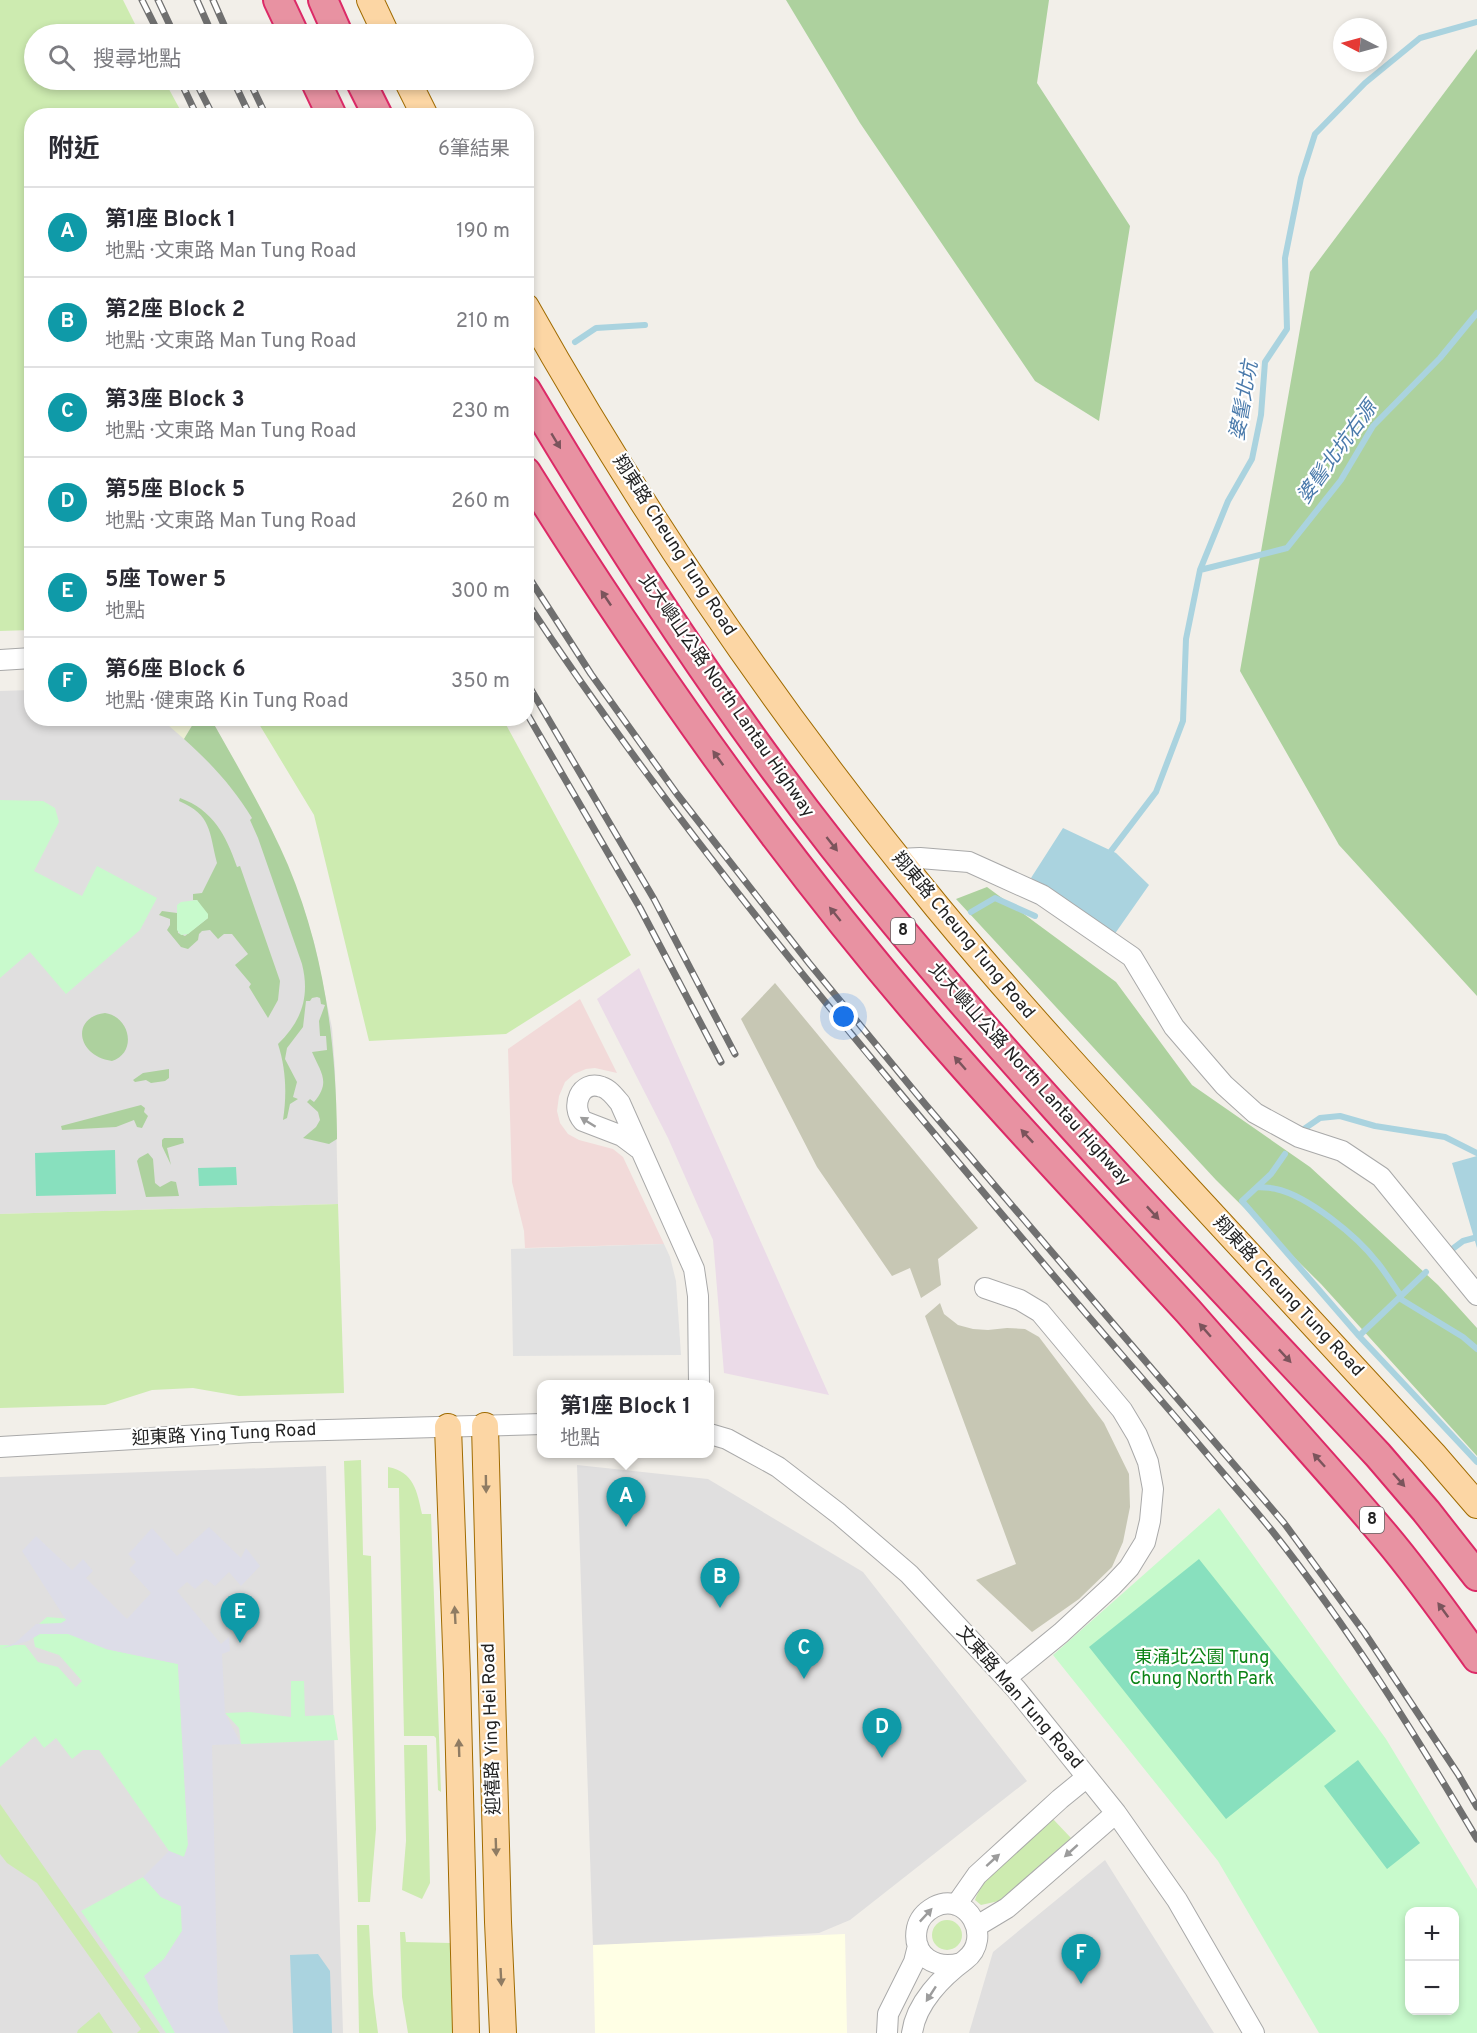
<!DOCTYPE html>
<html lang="zh-TW">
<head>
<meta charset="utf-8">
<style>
	body { margin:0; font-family:Overpass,"Noto Sans TC",sans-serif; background:#f2f2f3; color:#2b2b33 }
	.controls { position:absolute; right:18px; bottom:18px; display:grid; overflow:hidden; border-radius:12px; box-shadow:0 3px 9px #0003 }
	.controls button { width:54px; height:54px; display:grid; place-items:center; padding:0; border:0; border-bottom:2px solid #e1e1e2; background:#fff; color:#2b2b33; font:30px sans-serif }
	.compass { position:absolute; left:1333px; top:18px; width:54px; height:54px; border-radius:50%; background:#fff; box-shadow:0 3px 9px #0003; rotate:276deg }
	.you { position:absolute; left:844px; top:1017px; width:21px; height:21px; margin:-15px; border:4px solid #fff; border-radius:50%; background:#1a73e8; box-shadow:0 0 0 9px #1a73e833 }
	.badge { display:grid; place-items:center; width:39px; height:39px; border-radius:50%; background:#d40000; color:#fff; font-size:20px; font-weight:700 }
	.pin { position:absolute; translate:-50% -50px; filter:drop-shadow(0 2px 3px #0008) }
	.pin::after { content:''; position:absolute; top:32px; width:21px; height:18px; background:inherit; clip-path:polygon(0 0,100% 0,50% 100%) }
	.popup { position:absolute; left:537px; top:1380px; width:177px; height:78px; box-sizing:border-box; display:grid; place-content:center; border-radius:12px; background:#fff; filter:drop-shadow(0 2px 4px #0005); font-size:20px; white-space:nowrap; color:#7c7c81 }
	.popup b { font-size:22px; color:#2b2b33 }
	.popup::after { content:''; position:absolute; left:50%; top:100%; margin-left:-12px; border:12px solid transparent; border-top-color:#fff }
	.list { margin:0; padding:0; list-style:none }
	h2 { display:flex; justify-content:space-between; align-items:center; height:78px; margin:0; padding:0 24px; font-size:26px }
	h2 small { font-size:20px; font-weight:400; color:#7c7c81 }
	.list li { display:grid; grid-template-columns:39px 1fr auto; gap:18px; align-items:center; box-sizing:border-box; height:90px; padding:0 24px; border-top:2px solid #e1e1e2 }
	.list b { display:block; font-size:22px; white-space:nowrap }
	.list p { margin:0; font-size:20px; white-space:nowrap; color:#7c7c81 }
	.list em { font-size:20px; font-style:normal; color:#7c7c81 }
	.icon { flex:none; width:33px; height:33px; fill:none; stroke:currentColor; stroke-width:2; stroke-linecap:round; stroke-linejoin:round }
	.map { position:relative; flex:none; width:1477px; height:2033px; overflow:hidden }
	.search { position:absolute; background:#fff; box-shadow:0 3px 9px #0003; left:24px; top:24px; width:510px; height:66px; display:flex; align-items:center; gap:15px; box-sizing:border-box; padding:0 21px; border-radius:33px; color:#7c7c81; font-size:22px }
	.panel { position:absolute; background:#fff; box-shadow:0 3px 9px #0003; left:24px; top:108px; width:510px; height:618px; border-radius:24px }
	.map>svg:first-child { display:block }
	.residential { fill:#e0dfdf }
	.commercial { fill:#f2dad9 }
	.industrial { fill:#ebdbe8 }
	.education { fill:#ffffe5 }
	.construction { fill:#c7c7b4 }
	.farmland { fill:#eef0d5 }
	.grass { fill:#cdebb0 }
	.forest { fill:#add19e }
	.park { fill:#c8facc; fill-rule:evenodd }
	.pitch { fill:#88e0be }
	.parking { fill:#e2e2e2 }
	.plaza { fill:#dddde8 }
	.water { fill:#aad3df }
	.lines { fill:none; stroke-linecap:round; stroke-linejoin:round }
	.stream { stroke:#aad3df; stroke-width:6 }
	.minor-casing { stroke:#a9a9a9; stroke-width:22 }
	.major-casing { stroke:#a06b00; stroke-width:28 }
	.highway-casing { stroke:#dc2a67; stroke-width:32 }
	.minor { stroke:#fff; stroke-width:20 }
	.major { stroke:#fcd6a4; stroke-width:26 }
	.highway { stroke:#e892a2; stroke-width:28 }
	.rail-casing { stroke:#707070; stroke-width:7 }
	.rail { stroke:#fff; stroke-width:4.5; stroke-dasharray:14; stroke-linecap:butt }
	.oneway { fill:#7b545c }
	.oneway2 { fill:#9c9c9c }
	.oneway3 { fill:#8f7c63 }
	.labels { text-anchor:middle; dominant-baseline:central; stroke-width:4.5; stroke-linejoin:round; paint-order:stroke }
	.shield { fill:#fff; stroke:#646464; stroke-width:1.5 }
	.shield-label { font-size:16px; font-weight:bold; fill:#222 }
	.street-label { font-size:18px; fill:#222; stroke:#fff }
	.park-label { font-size:18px; fill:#0c8416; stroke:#fff }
	.water-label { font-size:20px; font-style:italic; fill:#4a7aab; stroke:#fff }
</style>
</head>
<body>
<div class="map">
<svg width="1477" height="2033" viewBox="0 0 1477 2033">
	<rect width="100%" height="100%" fill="#f2efe9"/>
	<path class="residential" d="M31,690L32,718L211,719L271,828L303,906L315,946L332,1028L335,1070L338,1204L0,1214V691Z
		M577,1465L708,1479L863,1572L1027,1781L850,1920L819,1933L593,1946Z
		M326,1466L343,2033H0V1477Z
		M1105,1860L1214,2033H969L993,1952Z"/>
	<path class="commercial" d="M580,999L617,1073L595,1068L586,1069L574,1074L565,1082L559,1096L557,1111L560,1123L568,1134L579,1140L613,1149L623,1157L664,1244L525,1248L524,1231L512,1182L508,1049Z"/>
	<path class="industrial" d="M639,968L829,1395L724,1373L713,1240L668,1138L597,999Z"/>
	<path class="education" d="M845,1934L847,2033H595L593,1945Z"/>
	<path class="construction" d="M775,983L978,1228L938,1259L941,1285L921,1298L910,1268L892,1276L817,1167L741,1019Z
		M940,1303L944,1314L958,1325L973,1329L988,1330L1007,1328L1025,1329L1039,1337L1104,1423L1129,1474L1130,1507L1123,1542L1112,1567L1079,1599L1032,1632L976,1580L1016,1564L925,1316Z"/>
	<path class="farmland" d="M161,719H196L184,739Z"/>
	<path class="grass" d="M0,0H123L140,34H34V80H164L183,115L32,116L31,630L0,631Z
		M256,719H503L631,955L506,1034L369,1041L314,815Z
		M338,1204L344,1393L239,1396L193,1388L152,1390L105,1405L0,1408V1214Z
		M361,1460L363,1555L371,1556L376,1829L370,1902H358L344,1461Z
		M388,1467C414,1472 417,1491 422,1514H431L441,1792L438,1790L436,1738L434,1736H404L399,1488H388Z
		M404,1745H427L430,1883L422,1899L402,1890L406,1841Z
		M0,1804L160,2033H137L141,2029L37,1883L7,1863L0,1854Z
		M1053,1819L1071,1838L999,1901L981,1905L975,1900C983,1874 1032,1838 1053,1819Z
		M932 1935a15 15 0 1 1 30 0a15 15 0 1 1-30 0Z
		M357,1925H369L373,1994L378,2033H359Z
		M400,1932H405L406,1942L451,1943L453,2033H408L402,1997Z
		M99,2012L113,2033H77L78,2030Z"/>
	<path class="forest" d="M786,0H1049L1037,83L1130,226L1099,421L1035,381L860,123Z
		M1477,49V996L1339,845L1240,671L1310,272Z
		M196,719H211C238,767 266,814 288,865C324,951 336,1042 337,1134V1139L329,1144L303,1138L316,1127L320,1120L318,1112L307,1102L310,1099L314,1102C331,1082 321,1073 312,1052L327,1050L326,1036H320L319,1021L325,1005L321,1004L320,998L317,997L312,998L310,1001H306L303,1027L287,1048L285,1059L297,1082L293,1097L298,1099L290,1104L287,1118L283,1120C287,1094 286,1069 278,1044C302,1021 310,996 302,964L258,838L250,820L252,818C233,787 211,763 184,739Z
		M180,798C213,810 226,835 237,867L240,866L280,981L278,1000L268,1018L249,987L251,984L235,965L248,954L232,934H224L218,939L210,930L202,931L199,934L198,940L188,949L181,947L167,930L170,925V919L159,915L162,911L177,913L178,933L185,936L208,918L197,900H193V894L202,893L217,863C209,832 212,815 179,801Z
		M987,887L1116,982L1192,1085L1310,1167L1438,1285L1477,1328V1456L1321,1284L1216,1180L956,899Z
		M105,1013C131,1017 137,1053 112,1061C76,1056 71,1017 105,1013Z
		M169,1069V1078L165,1081L151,1083L146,1080L135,1082L133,1080L143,1073Z
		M141,1105L145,1108L144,1112L148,1116L142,1128L137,1127L134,1120L116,1127L62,1130L61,1126Z
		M164,1138H183L184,1143L167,1148L171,1165L162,1146V1140Z
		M148,1153L153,1159L155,1183L160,1187L171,1181L176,1182L179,1196L146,1197L137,1161L139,1158Z"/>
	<path class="park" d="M0,800L43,801L55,808L59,822L34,871L82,896L97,866L157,898L140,930L66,994L30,952L0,978Z
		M197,900L208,914V918L188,934L181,935L177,930V905L181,902Z
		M1219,1508L1386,1739L1477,1889V2033H1319L1218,1861L1053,1655ZM1410,1912H1454V2010H1410Z
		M47,1617L71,1619L106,1649L178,1664L188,1845L184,1857L169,1851L99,1750H83L72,1759L56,1738L44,1748L35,1736L0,1767V1645H25L38,1662L58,1667L76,1687L82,1681L59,1655L35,1647L32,1630Z
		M291,1681H304L305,1716L334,1715L338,1740L241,1744L239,1728L225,1713L250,1712L291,1717Z
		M143,1877L161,1897L181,1906L182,1931L164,1959L145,1976L175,2033H166L81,1911Z"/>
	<path class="pitch" d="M115,1150L116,1194L36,1196L35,1153Z
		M236,1167L237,1185L199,1186L198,1168Z
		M1199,1559L1336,1731L1226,1819L1089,1647Z
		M1358,1760L1420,1843L1387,1869L1324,1786Z"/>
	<path class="parking" d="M664,1244L670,1257L676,1281L681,1355L513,1356L511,1249Z"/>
	<path class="plaza" d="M209,1527L241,1558L246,1548L260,1566L241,1586L229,1572L215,1586L206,1579L195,1589L187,1582L177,1591L221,1644L229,1637L230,1651L222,1654L225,1713L241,1744L212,1745L218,2010L230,2033H175L144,1976L164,1959L182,1931L181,1906L161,1897L143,1877L169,1851L184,1857L188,1845L178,1664L106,1649L68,1634H40L28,1641L0,1649L15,1643L36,1624L61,1623L66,1620L22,1551L36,1536L72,1570L83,1559L93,1571L86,1578L127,1619L151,1593L129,1569L136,1562L128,1554L134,1548L152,1528L177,1556Z"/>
	<path class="water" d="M1063,828L1116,853L1149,885L1114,935L1031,878Z
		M1477,1156V1248L1452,1163Z
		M318,1954L330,1971L332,2033H293L290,1955Z"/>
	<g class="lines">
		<path class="stream" d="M575,342L596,328L645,325
			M1200,570L1287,548L1341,480L1373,426L1440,358L1477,313
			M1111,851L1156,792L1183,721L1186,639L1200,570L1228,501L1252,459L1261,415L1265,362L1287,329L1285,258L1301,178L1315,134L1365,83L1420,38L1477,22
			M971,912L995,898L1035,916
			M1304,1129L1320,1118L1340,1116L1375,1126L1445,1137L1477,1153
			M1285,1154L1271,1174L1242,1201L1359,1336L1477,1462
			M1257,1187C1263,1188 1270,1187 1276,1189C1308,1196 1357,1236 1377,1262C1386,1273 1393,1285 1401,1296
			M1451,1250L1463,1241L1474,1238
			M1399,1298L1463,1337L1477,1349
			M1359,1336L1426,1272"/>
		<g class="minor-casing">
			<path id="minor" d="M0,660L32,658
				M898,859L920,858L969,862L1042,895L1132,957L1174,1027L1224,1085L1255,1113L1299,1137L1342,1151L1381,1177L1477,1295
				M638,1148L622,1136L583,1121C570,1107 580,1079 602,1087C609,1089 615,1097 620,1103L694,1269L698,1296L699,1384
				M985,1288L1020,1300L1040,1312L1122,1410L1137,1435L1148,1462L1153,1489L1150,1521L1145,1542L1129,1568L1112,1586L1061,1633L1006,1678
				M710,1434L727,1439L778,1467L839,1514L909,1574L1016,1689L1116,1813L1177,1900L1254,2033
				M0,1447L252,1432L542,1424
				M956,1905L977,1875L1060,1799L1087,1777
				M977,1926L1007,1908L1116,1813
				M887,2033L888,2014L914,1962L918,1946
				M912,2033C916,2003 942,1977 965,1960C994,1938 967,1890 934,1907C925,1912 919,1919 917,1928C911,1957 937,1970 961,1963"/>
		</g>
		<g class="major-casing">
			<path id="major" d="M370,0L386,34
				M407,80L425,116
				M526,307C645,519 784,721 938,908C1015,1001 1096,1089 1178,1178C1263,1270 1348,1362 1433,1454L1477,1505
				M485,1426L498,1922L503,2033
				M448,1427L457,1674L466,2033"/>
		</g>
		<g class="highway-casing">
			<path id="highway" d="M278,0L294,34
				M323,0L338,34
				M315,80L332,116
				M360,80L378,116
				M526,390C620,548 720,702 833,846C1002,1060 1192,1256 1378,1455L1426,1511L1477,1576
				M526,472C656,680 798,880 961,1063C1035,1147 1113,1229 1188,1311C1212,1338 1235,1365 1259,1392C1301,1440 1344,1487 1385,1536C1418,1575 1447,1616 1477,1658"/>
		</g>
		<use href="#minor" class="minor"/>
		<use href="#major" class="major"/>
		<use href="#highway" class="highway"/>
		<g class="rail-casing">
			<path id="rail" d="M142,0L159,34
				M158,0L174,34
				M197,0L212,34
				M213,0L228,34
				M180,80L197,116
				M195,80L213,116
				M233,80L250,116
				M249,80L266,116
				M526,573L591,674L677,794L809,963L925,1104L1284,1523L1364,1632L1458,1774L1477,1807
				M526,601C682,838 866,1053 1048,1269C1102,1333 1158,1396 1212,1460C1232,1484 1253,1507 1273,1532C1349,1628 1415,1734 1477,1839
				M526,681L654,899L735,1054
				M526,712L640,908L721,1062"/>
		</g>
		<use href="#rail" class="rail"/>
	</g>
	<defs><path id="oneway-solid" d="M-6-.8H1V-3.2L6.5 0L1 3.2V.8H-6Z" transform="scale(1.5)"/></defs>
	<g class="oneway">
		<use href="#oneway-solid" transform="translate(556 441) rotate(59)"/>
		<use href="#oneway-solid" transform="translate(606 598) rotate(-124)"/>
		<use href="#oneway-solid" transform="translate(718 758) rotate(-126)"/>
		<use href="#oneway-solid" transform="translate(832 844) rotate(52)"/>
		<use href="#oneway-solid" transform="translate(835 914) rotate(-129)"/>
		<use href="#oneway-solid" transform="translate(960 1063) rotate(-131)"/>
		<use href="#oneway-solid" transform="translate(1027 1136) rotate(-133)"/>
		<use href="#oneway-solid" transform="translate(1153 1213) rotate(47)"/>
		<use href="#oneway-solid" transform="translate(1205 1330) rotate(-131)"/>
		<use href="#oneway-solid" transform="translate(1285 1356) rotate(47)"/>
		<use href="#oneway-solid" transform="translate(1319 1460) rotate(-132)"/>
		<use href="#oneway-solid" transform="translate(1399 1480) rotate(49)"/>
		<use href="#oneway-solid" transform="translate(1443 1610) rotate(-126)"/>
	</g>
	<g class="oneway2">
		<use href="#oneway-solid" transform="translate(588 1122) rotate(-148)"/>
		<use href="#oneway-solid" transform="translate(1071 1851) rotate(138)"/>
		<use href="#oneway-solid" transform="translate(993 1860) rotate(-42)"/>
		<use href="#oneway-solid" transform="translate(926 1915) rotate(-47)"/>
		<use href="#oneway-solid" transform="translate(931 1994) rotate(123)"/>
	</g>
	<g class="oneway3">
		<use href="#oneway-solid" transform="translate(486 1484) rotate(89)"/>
		<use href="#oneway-solid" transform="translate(455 1615) rotate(-93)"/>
		<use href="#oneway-solid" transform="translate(459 1748) rotate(-92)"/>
		<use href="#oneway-solid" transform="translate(496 1847) rotate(88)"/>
		<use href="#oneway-solid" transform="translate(501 1977) rotate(87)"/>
	</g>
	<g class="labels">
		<g class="shield">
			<rect x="891" y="918" width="24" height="26" rx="4.5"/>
			<rect x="1360" y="1507" width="24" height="26" rx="4.5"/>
		</g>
		<g class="shield-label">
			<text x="903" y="931">8</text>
			<text x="1372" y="1520">8</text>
		</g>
		<g class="street-label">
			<text transform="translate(674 546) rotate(57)">翔東路 Cheung Tung Road</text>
			<text transform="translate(726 696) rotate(55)">北大嶼山公路 North Lantau Highway</text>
			<text transform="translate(963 936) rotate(50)">翔東路 Cheung Tung Road</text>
			<text transform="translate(1029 1075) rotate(48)">北大嶼山公路 North Lantau Highway</text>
			<text transform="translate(1288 1297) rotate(47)">翔東路 Cheung Tung Road</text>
			<text transform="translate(224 1435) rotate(-3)">迎東路 Ying Tung Road</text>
			<text transform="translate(1019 1698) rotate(49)">文東路 Man Tung Road</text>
			<text transform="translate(492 1729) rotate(-92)">迎禧路 Ying Hei Road</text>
		</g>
		<g class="park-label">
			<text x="1202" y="1658">東涌北公園 Tung<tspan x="1202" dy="21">Chung North Park</tspan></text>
		</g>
		<g class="water-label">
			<text transform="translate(1245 401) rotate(-80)">婆髻北坑</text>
			<text transform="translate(1338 453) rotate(-54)">婆髻北坑右源</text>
		</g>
	</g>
</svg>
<div class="controls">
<button>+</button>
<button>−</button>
</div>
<svg class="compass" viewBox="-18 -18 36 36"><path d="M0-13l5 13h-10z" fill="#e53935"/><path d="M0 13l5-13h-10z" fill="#7c7c81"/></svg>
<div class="you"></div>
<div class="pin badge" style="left:626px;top:1527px;background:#0f9aa8">A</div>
<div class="popup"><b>第1座 Block 1</b>地點</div>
<div class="pin badge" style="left:720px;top:1608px;background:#0f9aa8">B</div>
<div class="pin badge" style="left:804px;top:1679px;background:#0f9aa8">C</div>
<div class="pin badge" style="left:882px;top:1758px;background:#0f9aa8">D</div>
<div class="pin badge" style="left:240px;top:1643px;background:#0f9aa8">E</div>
<div class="pin badge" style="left:1081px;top:1984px;background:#0f9aa8">F</div>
<div class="search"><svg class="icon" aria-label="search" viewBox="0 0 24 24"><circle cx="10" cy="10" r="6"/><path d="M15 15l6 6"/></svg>搜尋地點</div>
<section class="panel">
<h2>附近<small>6筆結果</small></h2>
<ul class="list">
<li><span class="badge" style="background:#0f9aa8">A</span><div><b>第1座 Block 1</b><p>地點 · 文東路 Man Tung Road</p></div><em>190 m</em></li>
<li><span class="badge" style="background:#0f9aa8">B</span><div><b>第2座 Block 2</b><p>地點 · 文東路 Man Tung Road</p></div><em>210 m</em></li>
<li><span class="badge" style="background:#0f9aa8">C</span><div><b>第3座 Block 3</b><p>地點 · 文東路 Man Tung Road</p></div><em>230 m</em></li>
<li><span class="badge" style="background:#0f9aa8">D</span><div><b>第5座 Block 5</b><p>地點 · 文東路 Man Tung Road</p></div><em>260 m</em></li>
<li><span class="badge" style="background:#0f9aa8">E</span><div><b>5座 Tower 5</b><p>地點</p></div><em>300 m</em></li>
<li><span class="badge" style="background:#0f9aa8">F</span><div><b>第6座 Block 6</b><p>地點 · 健東路 Kin Tung Road</p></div><em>350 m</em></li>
</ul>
</section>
</div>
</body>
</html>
